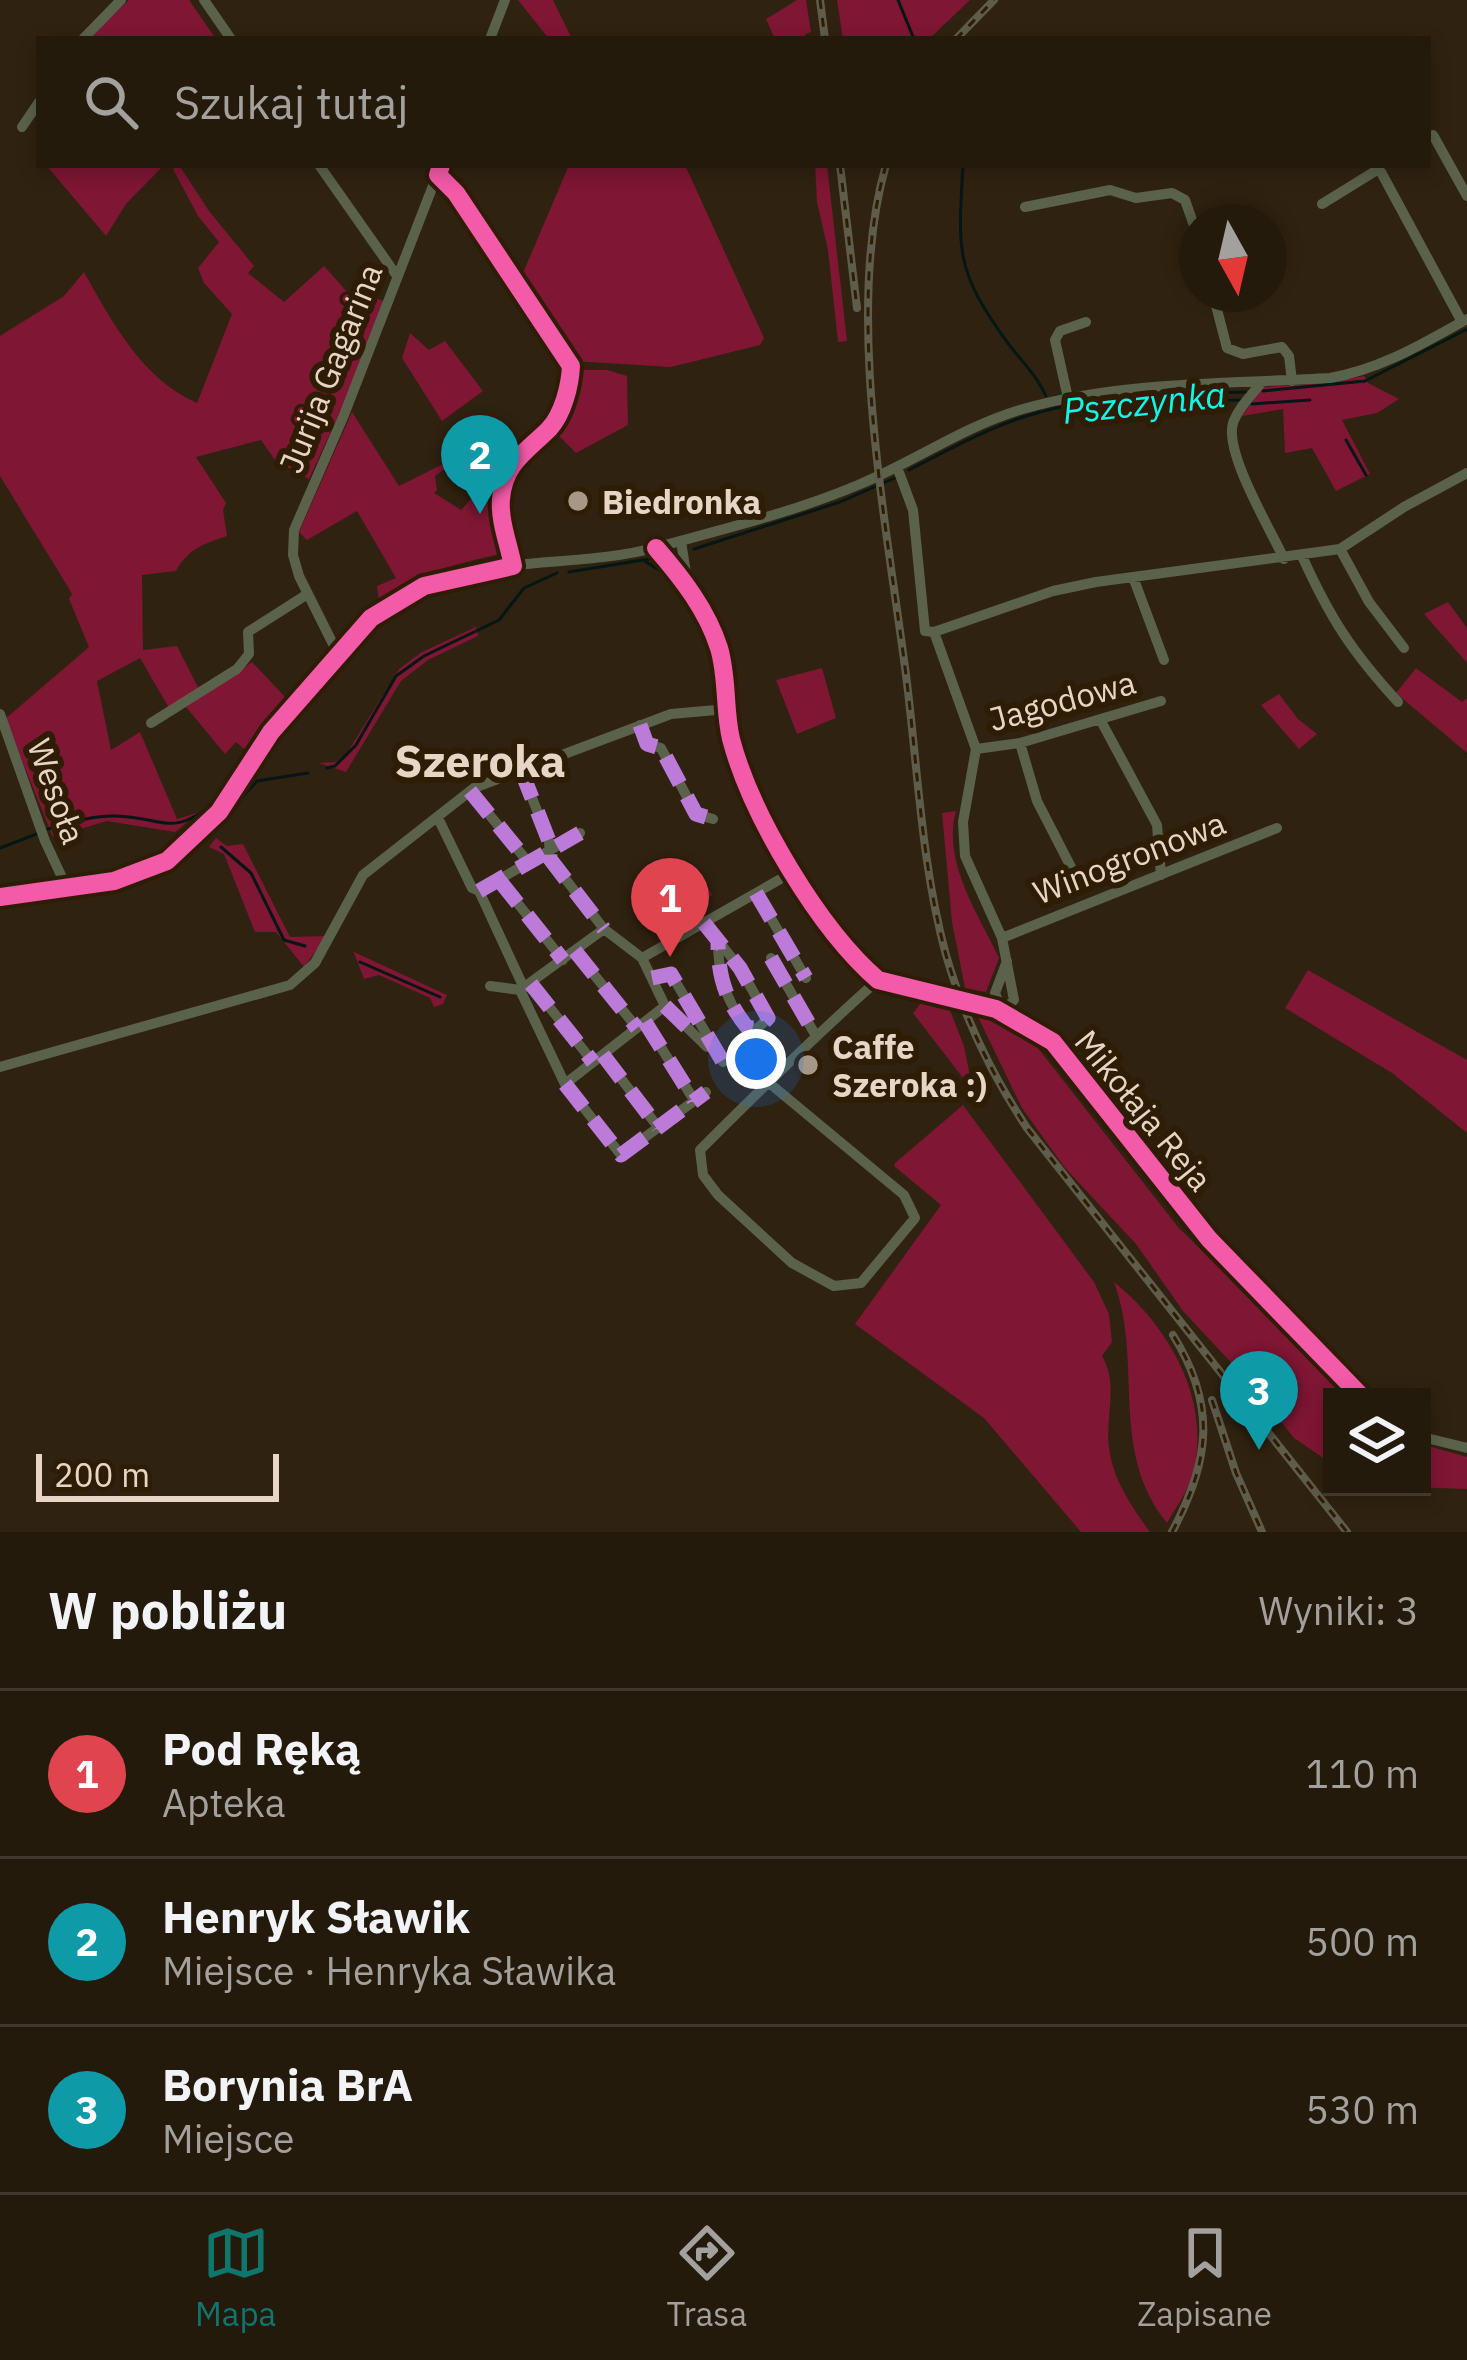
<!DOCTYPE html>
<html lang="pl">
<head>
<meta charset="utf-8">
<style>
	body { margin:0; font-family:"IBM Plex Sans",sans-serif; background:#30271a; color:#f1f3f6 }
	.controls { position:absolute; right:36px; bottom:36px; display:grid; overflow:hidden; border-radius:0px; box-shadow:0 6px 18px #0003 }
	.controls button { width:108px; height:108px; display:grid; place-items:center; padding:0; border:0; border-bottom:3px solid #41382d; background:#241a0c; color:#f1f3f6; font:60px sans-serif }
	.compass { position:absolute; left:1179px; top:204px; width:108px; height:108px; border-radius:50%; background:#241a0c; box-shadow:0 6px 18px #0003; rotate:172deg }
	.scale { position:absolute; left:36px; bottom:30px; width:243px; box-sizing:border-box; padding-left:12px; border:6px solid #e7d6c5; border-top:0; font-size:33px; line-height:42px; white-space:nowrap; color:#e7d6c5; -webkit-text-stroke:9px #2f1c04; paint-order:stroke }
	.you { position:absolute; left:756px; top:1059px; width:42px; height:42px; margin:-30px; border:9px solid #fff; border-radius:50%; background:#1a73e8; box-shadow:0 0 0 18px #1a73e833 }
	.badge { display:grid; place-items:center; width:78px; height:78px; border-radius:50%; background:#0f766e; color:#fff; font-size:39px; font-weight:700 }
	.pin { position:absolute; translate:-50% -99px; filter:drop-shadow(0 3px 6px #0008) }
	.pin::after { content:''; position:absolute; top:63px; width:42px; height:36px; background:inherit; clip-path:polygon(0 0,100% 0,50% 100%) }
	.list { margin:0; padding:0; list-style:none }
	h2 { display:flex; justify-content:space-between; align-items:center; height:156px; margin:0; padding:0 48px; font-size:51px }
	h2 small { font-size:39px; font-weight:400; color:#a3a19d }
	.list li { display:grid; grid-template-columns:78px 1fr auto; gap:36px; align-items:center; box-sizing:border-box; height:168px; padding:0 48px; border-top:3px solid #41382d }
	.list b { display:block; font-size:45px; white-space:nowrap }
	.list p { margin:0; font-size:39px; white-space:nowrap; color:#a3a19d }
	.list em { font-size:39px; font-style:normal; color:#a3a19d }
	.icon { flex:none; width:66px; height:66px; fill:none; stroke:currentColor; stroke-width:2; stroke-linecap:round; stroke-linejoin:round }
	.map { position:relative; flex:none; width:1467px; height:1532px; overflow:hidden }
	.search { position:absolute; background:#241a0c; box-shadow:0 6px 18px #0003; left:36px; right:36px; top:36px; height:132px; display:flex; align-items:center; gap:30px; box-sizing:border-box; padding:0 42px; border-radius:0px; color:#a3a19d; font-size:45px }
	.sheet { height:660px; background:#241a0c }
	nav { display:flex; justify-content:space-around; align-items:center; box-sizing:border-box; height:168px; border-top:3px solid #41382d; background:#241a0c; font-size:33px; color:#a3a19d }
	nav a { display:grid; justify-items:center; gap:6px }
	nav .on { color:#0f766e }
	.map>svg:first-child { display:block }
	.green { fill:#7e1634 }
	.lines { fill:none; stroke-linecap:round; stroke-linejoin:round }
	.stream { stroke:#041714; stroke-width:3 }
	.minor { stroke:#5a624b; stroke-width:10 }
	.rail-casing { stroke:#5e5c4a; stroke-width:8 }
	.rail { stroke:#2f1c04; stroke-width:3; stroke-dasharray:9; stroke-linecap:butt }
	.quiet { stroke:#bd7bd9; stroke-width:15; stroke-dasharray:30 15; stroke-linecap:butt }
	.cycleway-casing { stroke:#2f1c04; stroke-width:26 }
	.cycleway { stroke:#f35aa7; stroke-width:18 }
	.poi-dot { fill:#a79786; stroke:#2f1c04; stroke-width:4.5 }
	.labels { text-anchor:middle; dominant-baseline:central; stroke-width:12; stroke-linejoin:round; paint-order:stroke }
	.street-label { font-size:33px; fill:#e7d6c5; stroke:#2f1c04 }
	.poi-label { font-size:33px; font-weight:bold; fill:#e7d6c5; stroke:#2f1c04; text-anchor:start }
	.water-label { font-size:36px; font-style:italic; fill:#11f6ea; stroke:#2f1c04 }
	.district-label { font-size:45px; font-weight:bold; fill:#e7d6c5; stroke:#2f1c04 }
</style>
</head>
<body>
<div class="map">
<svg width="1467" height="1532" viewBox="0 0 1467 1532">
	<rect width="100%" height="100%" fill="#302210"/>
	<path class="green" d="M129,0H189L216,39H88Z
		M518,0H553L572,39H549Z
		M797,0H806L811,32L805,34V39H775L766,19Z
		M837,0H970L929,39H843Z
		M46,165H164L126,204L106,236Z
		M179,165L209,211L254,266L248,273L284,302L324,266L350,295L357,290L383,301L346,399L309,479L275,460L261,440L196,457L226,503L223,510L227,536C203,544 188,549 176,571L142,575L143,650L177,646L200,691L169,708L140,658L97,681L111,750L140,732L177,819L200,812L175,832L107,821L53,837L5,719L89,647L69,599L72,594L68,587L0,476V336L64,296L84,272C112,322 142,379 197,403L232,314L204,283L198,268L219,242L198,216L173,169Z
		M569,165H685L764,338L760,345L671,367L572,361L520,280Z
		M815,165H827L847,341L838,342L828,250L817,202Z
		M410,333L429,350L445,341L483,391L442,421L402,358Z
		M579,370H607L627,376L628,425L576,453L553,430Z
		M1364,376L1368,383L1399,399L1377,413L1342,420L1370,474L1336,491L1312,448L1285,453L1283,409L1242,416L1263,387L1328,383Z
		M352,412L399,486L475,448L481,459C463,458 450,464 435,476L437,490L434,493L461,510L491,477L505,547L500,554C455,564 417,573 379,602L377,586L396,578L357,511L307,540L299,532Z
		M1448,602L1467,628V663L1424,614Z
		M476,627L478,636L428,660L401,681L346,772L319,763L336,762L347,753L399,669L422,652Z
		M252,662L286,698L249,753L236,742L225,754L186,707Z
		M822,668L836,718L797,734L776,680Z
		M1416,668L1462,702L1467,698V753L1396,693Z
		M1279,694L1298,719L1317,734L1299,749L1261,705Z
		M956,811C942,862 978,913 999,958L986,992L965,988L952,922L942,813Z
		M216,838L227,846L243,844L290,937L327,936L304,967L276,932H255L224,854L209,847Z
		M696,867L712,895L666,921L650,893Z
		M351,945L354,952L447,995L443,1004L434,1007L430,998L379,975L364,979Z
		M1308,970L1467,1060V1133L1392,1073L1285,1008Z
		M921,1003L949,1008L964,1046L973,1091L913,1013Z
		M977,1015L1006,1024L1034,1043L1178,1227L1348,1397H1332V1464L1294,1438L1253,1386L1183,1311L1136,1244L1065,1168L1022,1108Z
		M963,1105L1094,1282L1109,1314L1112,1342L1102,1356C1119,1384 1105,1417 1109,1448C1113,1480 1132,1507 1150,1532H1081L984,1418L855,1324L941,1205L894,1166L895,1163Z
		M1114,1282C1169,1326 1212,1401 1193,1473C1189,1490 1176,1507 1167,1523C1108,1450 1144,1364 1114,1282Z
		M1422,1444L1467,1457V1489L1410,1487H1422Z"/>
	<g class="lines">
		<path class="stream" d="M898,0L914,39
			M963,165C958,251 955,270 1007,342C1021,361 1036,374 1046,396
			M1263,391L1365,381L1467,329
			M1134,398L1135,403L1241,400
			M1252,404L1310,400
			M1346,440L1366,475
			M909,470C948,450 987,428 1030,415C1099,394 1173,394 1246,392
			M694,549L840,502L895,478
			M645,561L673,579
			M569,572L649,559
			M327,768L335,766L356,745L396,676L424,656L499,620L524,588L557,573
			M234,806L257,781L308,773
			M48,829C70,823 93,815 116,816C168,818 169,838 217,802
			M221,847L251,873L284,940L305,946
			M0,848L39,833
			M360,962L440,997"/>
		<path class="minor" d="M204,0L231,39
			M83,39L121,0
			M490,39L505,0
			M22,127L39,102
			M1433,135L1467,196
			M319,165L397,276
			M438,175L456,193L571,366C570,386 563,414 549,429C526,452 504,463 501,499C499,520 509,545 513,566
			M1322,204L1377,170L1381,172L1462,322
			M1025,207L1110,190L1136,198L1172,193L1185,200L1197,234
			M1213,294L1227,348L1243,354L1282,347L1289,356L1292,381
			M1261,383C1252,395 1238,408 1233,423C1224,453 1271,530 1284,559
			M1068,398L1055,340L1060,331L1086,322
			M897,467L913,510L925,631L934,632L976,749L963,822L965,856L1002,938L1014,1000L1002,1012L995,993L1007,961
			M681,541L687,580
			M656,548C682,578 707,610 719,648C728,678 724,710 731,739C751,815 819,929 878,980L996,1009L1053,1042L1209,1239L1362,1397
			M1340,549L1369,602L1404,648
			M1302,556C1330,618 1352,652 1398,702
			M1133,577L1164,660
			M934,632L1053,591L1096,582L1340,549L1404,507L1467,473
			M337,652L299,576L293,555L294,530L344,415L441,165
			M0,714L45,841L66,886
			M1101,721L1157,825L1161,875
			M151,723L237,669L249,654L248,632L306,595
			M640,725L647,744L661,748L696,814L713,819
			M1020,743L1037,801L1072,869
			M976,749L1020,743L1161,701
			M521,770L549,841L550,859L604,929
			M470,791L528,862
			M438,818L472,888L479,891L524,988
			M499,880L563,960
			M479,891L580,833
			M756,893L806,978
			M0,897C52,882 111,892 160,865C212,836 236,781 269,734C303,686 349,627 401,597C479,552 574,570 658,547C724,529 794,512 858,485C914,462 964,426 1023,409C1121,381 1228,384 1330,378C1381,369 1422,344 1467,319
			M704,923L740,968L768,1018L757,1029L747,1027C725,1000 718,975 718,941
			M1002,938L1277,828
			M575,951L637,1028
			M771,958L816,1036
			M652,978L671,974L723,1062
			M531,984L593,1062
			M490,986L520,990L604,929L642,958L791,873
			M520,990L565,1084L665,1006L642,958
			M665,1006L707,1047
			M645,1022L694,1100
			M603,1055L658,1127
			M0,1067L290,985L315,963L363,875L474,788L671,714L727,709
			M768,1082L904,1195L915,1218L861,1283L834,1286L792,1263L718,1195L703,1175L700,1150C758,1092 816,1035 878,980
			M565,1084L621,1155L706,1092
			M1422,1437L1467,1448"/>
		<g class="rail-casing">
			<path id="rail" d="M820,0L825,39
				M956,39L994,0
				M840,165L857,308
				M886,165C843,313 888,530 907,683C918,773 922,867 946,955C964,1017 991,1074 1027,1128L1347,1532
				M1212,1400L1236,1473L1262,1532
				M1172,1532C1210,1461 1217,1406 1173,1335"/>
		</g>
		<use href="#rail" class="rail"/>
		<path class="quiet" d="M640,725L647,744L661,748L696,814L713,819
			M521,770L549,841L550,859L604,929
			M470,791L528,862
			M499,880L563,960
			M479,891L580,833
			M756,893L806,978
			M704,923L740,968L768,1018L757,1029L747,1027C725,1000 718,975 718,941
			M575,951L637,1028
			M771,958L816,1036
			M652,978L671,974L723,1062
			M531,984L593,1062
			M665,1006L697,1037
			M645,1022L694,1100
			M603,1055L658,1127
			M565,1084L621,1155L706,1092"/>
		<g class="cycleway-casing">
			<path id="cycleway" d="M656,548C682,578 707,610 719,648C728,678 724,710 731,739C751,815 819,929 878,980L996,1009L1053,1042L1209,1239L1362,1397
				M0,897L114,881L167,861L219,812L271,732L371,618L424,586L513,566C509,545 499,520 501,499C504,463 526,452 549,429C563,414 570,386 571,366L456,193L438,175L441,165"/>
		</g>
		<use href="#cycleway" class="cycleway"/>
	</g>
	<g class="poi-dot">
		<circle cx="578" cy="501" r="12"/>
		<circle cx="808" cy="1065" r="12"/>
	</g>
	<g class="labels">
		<g class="street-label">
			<text transform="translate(330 368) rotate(-68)">Jurija Gagarina</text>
			<text transform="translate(1062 700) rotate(-15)">Jagodowa</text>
			<text transform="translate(57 791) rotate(70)">Wesoła</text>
			<text transform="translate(1129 857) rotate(-21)">Winogronowa</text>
			<text transform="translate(1144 1110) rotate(51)">Mikołaja Reja</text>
		</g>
		<g class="poi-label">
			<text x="602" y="501">Biedronka</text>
			<text x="832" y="1046">Caffe<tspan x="832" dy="38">Szeroka :)</tspan></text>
		</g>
		<g class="water-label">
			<text transform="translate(1144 402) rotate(-6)">Pszczynka</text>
		</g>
		<g class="district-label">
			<text x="480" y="760">Szeroka</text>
		</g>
	</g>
</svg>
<div class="controls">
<button><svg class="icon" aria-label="layers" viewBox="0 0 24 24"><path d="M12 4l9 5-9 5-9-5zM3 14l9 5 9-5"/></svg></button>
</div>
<svg class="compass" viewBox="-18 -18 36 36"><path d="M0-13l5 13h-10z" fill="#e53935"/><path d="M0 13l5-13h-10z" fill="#a3a19d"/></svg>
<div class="scale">200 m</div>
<div class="you"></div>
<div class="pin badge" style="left:670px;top:957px;background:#e0444e">1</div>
<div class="pin badge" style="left:480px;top:514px;background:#0f9aa8">2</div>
<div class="pin badge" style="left:1259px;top:1450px;background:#0f9aa8">3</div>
<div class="search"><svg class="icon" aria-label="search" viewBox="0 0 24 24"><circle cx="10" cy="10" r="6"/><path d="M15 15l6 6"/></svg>Szukaj tutaj</div>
</div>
<section class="sheet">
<h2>W pobliżu<small>Wyniki: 3</small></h2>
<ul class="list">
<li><span class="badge" style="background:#e0444e">1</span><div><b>Pod Ręką</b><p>Apteka</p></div><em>110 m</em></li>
<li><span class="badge" style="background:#0f9aa8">2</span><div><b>Henryk Sławik</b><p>Miejsce · Henryka Sławika</p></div><em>500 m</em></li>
<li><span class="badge" style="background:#0f9aa8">3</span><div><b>Borynia BrA</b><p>Miejsce</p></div><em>530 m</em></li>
</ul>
</section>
<nav>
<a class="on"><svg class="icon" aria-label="map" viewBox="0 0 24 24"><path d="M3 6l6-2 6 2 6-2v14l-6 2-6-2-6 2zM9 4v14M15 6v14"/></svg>Mapa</a>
<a><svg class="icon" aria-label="directions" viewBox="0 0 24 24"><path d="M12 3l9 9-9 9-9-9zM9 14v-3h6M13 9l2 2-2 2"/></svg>Trasa</a>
<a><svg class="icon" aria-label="saved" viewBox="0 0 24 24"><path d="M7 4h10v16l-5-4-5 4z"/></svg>Zapisane</a>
</nav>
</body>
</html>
